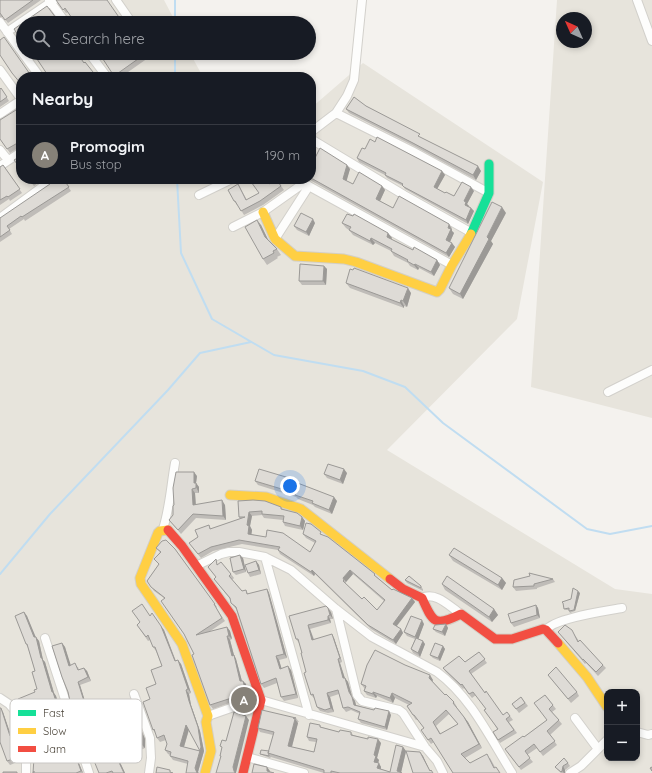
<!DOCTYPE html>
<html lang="en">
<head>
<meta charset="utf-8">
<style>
	body { margin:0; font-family:Quicksand,sans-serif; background:#20242c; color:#f1f3f6 }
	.controls { position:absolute; right:12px; bottom:12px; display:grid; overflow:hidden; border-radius:8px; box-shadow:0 2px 6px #0003 }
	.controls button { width:36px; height:36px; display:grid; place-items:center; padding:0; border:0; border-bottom:1px solid #363941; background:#171b24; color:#f1f3f6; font:20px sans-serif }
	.compass { position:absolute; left:556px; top:12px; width:36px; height:36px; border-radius:50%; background:#171b24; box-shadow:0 2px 6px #0003; rotate:315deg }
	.you { position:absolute; left:290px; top:486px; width:14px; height:14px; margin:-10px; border:3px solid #fff; border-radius:50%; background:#1a73e8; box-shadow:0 0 0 6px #1a73e833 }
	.badge { display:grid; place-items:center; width:26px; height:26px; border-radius:50%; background:#868178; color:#fff; font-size:13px; font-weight:700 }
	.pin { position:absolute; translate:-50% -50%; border:2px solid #fff; box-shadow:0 1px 4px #0006 }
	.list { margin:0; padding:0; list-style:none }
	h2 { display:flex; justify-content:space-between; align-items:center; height:52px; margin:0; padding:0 16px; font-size:17px }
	h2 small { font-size:13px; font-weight:400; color:#9ea1a6 }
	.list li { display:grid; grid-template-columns:26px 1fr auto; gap:12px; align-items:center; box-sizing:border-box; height:60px; padding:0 16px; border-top:1px solid #363941 }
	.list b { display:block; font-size:15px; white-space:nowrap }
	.list p { margin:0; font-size:13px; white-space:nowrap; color:#9ea1a6 }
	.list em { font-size:13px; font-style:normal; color:#9ea1a6 }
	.icon { flex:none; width:22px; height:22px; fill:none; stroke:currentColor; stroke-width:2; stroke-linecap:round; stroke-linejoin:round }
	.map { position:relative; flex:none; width:652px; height:773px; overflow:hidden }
	.search { position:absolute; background:#171b24; box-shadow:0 2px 6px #0003; left:16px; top:16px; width:300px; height:44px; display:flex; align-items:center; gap:10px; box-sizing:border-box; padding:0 14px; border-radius:22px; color:#9ea1a6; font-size:15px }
	.panel { position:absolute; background:#171b24; box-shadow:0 2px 6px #0003; left:16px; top:72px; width:300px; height:112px; border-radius:16px }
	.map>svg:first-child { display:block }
	.residential { fill:#e7e4dc; fill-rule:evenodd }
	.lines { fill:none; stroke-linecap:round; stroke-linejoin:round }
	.stream { stroke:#c0ddf1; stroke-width:2 }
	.street-casing { stroke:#d2d0cb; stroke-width:10 }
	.fast-casing { stroke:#d3cfc5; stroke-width:11 }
	.slow-casing { stroke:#d3cfc5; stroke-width:11 }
	.jam-casing { stroke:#d3cfc5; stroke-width:11 }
	.street { stroke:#fdfdfc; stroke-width:8 }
	.fast { stroke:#16e098; stroke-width:9 }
	.slow { stroke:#ffcf43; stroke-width:9 }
	.jam { stroke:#f24e42; stroke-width:9 }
	.wall { fill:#bfbcb8; fill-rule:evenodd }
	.shaded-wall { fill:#9b9996 }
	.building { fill:#dedbd6; stroke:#9b9996; fill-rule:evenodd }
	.key { fill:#fff; stroke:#c9c7c4; stroke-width:1 }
	.key-label { font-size:11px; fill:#4b4439 }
</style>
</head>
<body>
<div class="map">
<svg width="652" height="773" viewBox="0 0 652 773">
	<rect width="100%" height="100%" fill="#f4f2ee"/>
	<path class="residential" d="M0,0H164L176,23H23V53H190L203,77H21V179H311V108L363,63L543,182L517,319L387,450L615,589L652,594V773H0ZM607,692H637V758H607Z
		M557,0H652V418L531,387ZM562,18H586V42H562Z"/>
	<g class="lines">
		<path class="stream" d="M175,0V23
			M175,53V77
			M177,179L181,253L212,319L274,355L363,371L405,387L443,423L587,529L610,534L652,526
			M0,574L50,514L168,390L200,353L251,342"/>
		<g class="street-casing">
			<path id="street" d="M49,0L66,23
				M116,0L132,23
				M637,0L652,41
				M0,22L40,77
				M7,32L54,0
				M89,53L107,77
				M0,70L21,99
				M336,113L412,151L489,193
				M0,114L21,100
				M311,132L336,113L347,96L354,80L362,0
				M311,139L404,195L472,233
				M0,150L8,160
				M0,166L21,152
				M296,179L452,265
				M199,195L232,179
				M0,218L53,179
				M233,227L263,212L304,183
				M275,239L309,186
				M608,392L652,370
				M163,529C170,507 171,485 175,463
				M265,557L309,715
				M196,566L221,554L229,552H239L265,557L291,570L336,609L372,637L437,672C471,697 490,738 512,773
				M422,598C436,591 450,607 461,614
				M336,609L357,695L362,701L399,710L403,713L425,747
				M546,630C554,618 606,611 622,608
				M45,638L89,773
				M134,694L150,738L151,758L149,773
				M0,698L9,704L15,711L26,743V773
				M208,716L245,703L261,700L425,747L437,761L443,773
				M575,718L598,749
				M637,732L648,735L652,734
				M79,743L112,732
				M247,757L304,773
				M570,773L581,766L607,740"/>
		</g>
		<g class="fast-casing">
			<path id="fast" d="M471,234L489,193V164"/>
		</g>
		<g class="slow-casing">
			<path id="slow" d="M263,212L275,239L295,256L344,259L356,262L437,292L440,289L452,265L471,234
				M230,495L266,497L301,509L390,579
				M168,530L160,531L158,533L140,578L141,584L182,644L208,716L206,722L211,751L205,773
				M558,643L587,677L607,707"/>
		</g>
		<g class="jam-casing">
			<path id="jam" d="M168,530L182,546L232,616L261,700L243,773
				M390,579L403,589L422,598C433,623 435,627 461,614L495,639H512L543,629L546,630L558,643"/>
		</g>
		<use href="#street" class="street"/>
		<use href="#fast" class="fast"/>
		<use href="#slow" class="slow"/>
		<use href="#jam" class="jam"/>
	</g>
	<path class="wall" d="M0,0H41L8,23L3,17H0Z
		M56,0L123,23H76L68,12L66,13Z
		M99,53H144L148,58L121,77H115Z
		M85,62L96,76L95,77H49Z
		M1,88L9,101L0,107V89Z
		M366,106L423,139L481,171L476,180L414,146L349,113L346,109Z
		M21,117V146L10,153L0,139Z
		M365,149L442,171L445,175L437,189L445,193L454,196L474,191L467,204L474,211L468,224L405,189L403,186L387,178L385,175L359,162L357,158Z
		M311,164L350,169L346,181L353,184L382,186L385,190L380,201L393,208L449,224L452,228V231L454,233L450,242L455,247L449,257L308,179H311Z
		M3,165L22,193L10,201L9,199L0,205V167Z
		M28,179H44L34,186Z
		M63,179L71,191L25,221L24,219L9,229L12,234L0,242V218Z
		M276,179L284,190L263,205L244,215L238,205H237L234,201L238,184L247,200L259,193L269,184Z
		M506,213L491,241L493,244L463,299L453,294L449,288Z
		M315,223L309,236L297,230L294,226Z
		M342,223L388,233L392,238L391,239L413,250L437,260L440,265L434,276L419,268L418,270L410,266L408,263L394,256L391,251L375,243L373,245L353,235L349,230L346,228Z
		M261,225L268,239L277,249L281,255L277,257L278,258L267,265L263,259Z
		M324,266L327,269L326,285H302L299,281Z
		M346,283L411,293L407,307L404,306V308L350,288Z
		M347,473L343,484L327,478L324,474Z
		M197,476L196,483L199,487V493H195L196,505H225L226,520L196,518L181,534L169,520L173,515L174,505Z
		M296,480L298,483L337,501L332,514L315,507L313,505L298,499L296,497L258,485L255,481Z
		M238,501L281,507L283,509L302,517L305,521L303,530L285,526L283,522V520L264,518L262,515L252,516L250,526L252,530L251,534L310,552L315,543L306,538L303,534L323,535L377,577L392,590L412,598L415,602L397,626L401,629L403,633L396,644L371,629L315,574L314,576L280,554L278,550L242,544L213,551L201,558L189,543L198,537L209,525L211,529L240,519L239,517ZM353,574L384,601L377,610L362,599L346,584V582Z
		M156,548L175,549L217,607L216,608L225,621L209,632L227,627L230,631L232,639L230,640L234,655L236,659L242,681L246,684L247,692H245L246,697L213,709L210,705L194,654L184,634L164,598L154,591L147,581L159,564L154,559L160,552Z
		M449,555L502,578L506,583L502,590L453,561Z
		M243,558L246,572L236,575L233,572Z
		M256,561L259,565L261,574L250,577L248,573Z
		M219,564L231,574L234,578L232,580L242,591L246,590L248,594L267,589L269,593L287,658L279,660L281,668L291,670L298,698L284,701L281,697L277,683L264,688L261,684L236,609L231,603L230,599L214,579L216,577L208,567Z
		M409,576L423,589V591L407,583L405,580Z
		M553,579L555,582L537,588V589L516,591L513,587Z
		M442,584L494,609L498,615L492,622L445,590Z
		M580,593L575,611L570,613L569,611V610H566L564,609V604L562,602L571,599Z
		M536,605L538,608L540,618L514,627L511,623Z
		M24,612L27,616L35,637L39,641L43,660L45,662L54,693L56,696L62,715L45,719L50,732L30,739L27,735L22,710L37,689L35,671L28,648L26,644Z
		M331,612L333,619H330L331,623L310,629L314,639L334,638L342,662L340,663L345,678L348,682L352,696L355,701L356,705L391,715L387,730L361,723L358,719L360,714L351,710L346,712L343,708L339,694L330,697L334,712L328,713L320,711L317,707L315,698H314L311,695L302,653L299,643L296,639L289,616Z
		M150,616L164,630L176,661L181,664L191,693L189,694L191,705L200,731L204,751L198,772L188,764L173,760L170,756V755L168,754L165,750L167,744L166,740L160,742L157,738L156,734L153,730L150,699L162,666L156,651L153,647L150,640L148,641L137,625ZM189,730L200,751L184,747Z
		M424,624L418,639L425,644L420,657L413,653L411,649L415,639L407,636L404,632Z
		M446,624L448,628L445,636L436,632L433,629Z
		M558,632L574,634L579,641L606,668L598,676L586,663L585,664Z
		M62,643L65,647L70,665L78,667L79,670L84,668L87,671L91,681L80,685L90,717L109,711H117L133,709L145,739V748L119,760L125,773H99L102,746L110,742L126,736L122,725L117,727L116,725L84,736L81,732L68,692Z
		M443,646L445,649L440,661L433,658L430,655Z
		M479,652L487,663L471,674L485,693L503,715L507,712L513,720L509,722L517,733L500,743L498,740L497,729L486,709L476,695L472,698L464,688L463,689L445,671L443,668L465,662Z
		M548,675L577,692L579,696L571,703Z
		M433,680L432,681L445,695L454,702L457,707H456L468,722L482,748L465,758L470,763L490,758L495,767L500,773H453L434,742L431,744L428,740L424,728L418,719L416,720L407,706L409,705L395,698L393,703L377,696L376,698L367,695L364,691L365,689L361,684ZM449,714L458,724L441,734L436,726Z
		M545,695L556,709L552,712L562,724L550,735L557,745L543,756L537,748L527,755L533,762L521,770L507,752L524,737L547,720Z
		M521,697L528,706L519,713L512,704Z
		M3,712L11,735L14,739L20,756V761L10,765L7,761Z
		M296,718L299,722H297L298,723L292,747L314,752L316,742L309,741L307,737L320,725L321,727L339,732H351L353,735L381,743L377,758L379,760L378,763L381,767V769L390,772L403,747L406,751L423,756L430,771L433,773L406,752L401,772L402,773H324L271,757L270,758L262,755L260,754L269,751L273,735L260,732L258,728Z
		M67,727L73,747L76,751L78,761L83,773H33L62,761L60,751L57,747Z
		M568,763L570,766L565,770V773H561L555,767Z"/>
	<path class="shaded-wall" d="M347,165L350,169L346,183L343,179Z
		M478,166L481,171L476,180L473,175Z
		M442,171L445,175L436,191L434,187Z
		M382,186L385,190L379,203L376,199Z
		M471,187L474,191L467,204L469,206L468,208L465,205L464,201Z
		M502,207L506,213L491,241L493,244L463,299L460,294L487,237Z
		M471,208L474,211L468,224L466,220Z
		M313,219L315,223L309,236L306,232Z
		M257,220L261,225L269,242L265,237Z
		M449,224L452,230V231L454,233L449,244L446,240Z
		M388,233L392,238L390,241L387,237Z
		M371,238L375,243L373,245L370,241Z
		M452,243L455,247L449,257L446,253Z
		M437,260L440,265L434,276L431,272Z
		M415,264L419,268L418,270L414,265Z
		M324,266L327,269L326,285L323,281Z
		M408,288L411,293L407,307L403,301Z
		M401,300L404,306V308L400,303Z
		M344,469L347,473L343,484L340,480Z
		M194,472L197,476L196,483L199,487V493L194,483Z
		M192,489L195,493L196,509L193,505Z
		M334,497L337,501L332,514L329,510Z
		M222,500L225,505L226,520L223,516Z
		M249,512L252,516L250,526L252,530L251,538L248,534L247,525Z
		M302,517L305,521L303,530L300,526Z
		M240,555L243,558L246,572L244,569Z
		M256,561L259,565L261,574L259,570Z
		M312,570L315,574L314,576L311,572Z
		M350,570L353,574L346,582L343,578Z
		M502,578L506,583L502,590L498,585Z
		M267,589L269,593L287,658L284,654Z
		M578,591L580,593L575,611L574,610Z
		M412,598L415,602L395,628L393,624Z
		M536,605L538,608L540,618L537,615Z
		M328,608L331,612L333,619L330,615Z
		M494,609L498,615L492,622L489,617Z
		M24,612L27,616L37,640L36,637L39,641L43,660L45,662L54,693L56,696L62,715L59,711L52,692L34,637Z
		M328,616L330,619L331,623L328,620Z
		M422,620L424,624L418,640L415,637Z
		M446,624L448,628L445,636L442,632Z
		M308,625L310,629L315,644L312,640Z
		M161,626L164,630L177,665L175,661Z
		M227,627L230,631L232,639L229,636Z
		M401,629L403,633L396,644L393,640Z
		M332,634L334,638L342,662L340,658Z
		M227,636L230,640L235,659L232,656Z
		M423,641L425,644L420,657L418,653Z
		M62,643L65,647L72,669L69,666Z
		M443,646L445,649L440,661L438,658Z
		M234,655L236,659L243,685L240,681Z
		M276,656L279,660L283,673L280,669Z
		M338,659L340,663L346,682L343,678Z
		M178,660L181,664L191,693L188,689Z
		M288,666L291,670L298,698L296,694Z
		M84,668L87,671L91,681L88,677Z
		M430,675L433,680L432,682L429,678Z
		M345,678L348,682L352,696L349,692Z
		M243,681L246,684L247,692L245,688Z
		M78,682L80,685L91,721L89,717Z
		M242,688L245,692L246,697L244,694Z
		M186,690L189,694L191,705L200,731L204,751L198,772L199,773H197L195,768L201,747L189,701Z
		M373,692L377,696L376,698L373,694Z
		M327,693L330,697L334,712L331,708Z
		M392,693L395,698L393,703L390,698Z
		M352,697L355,701L357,709L354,705Z
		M131,705L133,709L145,739V748L142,745Z
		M1,708L3,712L12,739L10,736Z
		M389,711L391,715L387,730L385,727Z
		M42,715L45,719L50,732L47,728Z
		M246,716L249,720L236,773H235L234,771L233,767Z
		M464,717L468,722L482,748L479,744Z
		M295,719L298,723L291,750L288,746Z
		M64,723L67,727L73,748V747L76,751L78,761L83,773L81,771L72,747Z
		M186,725L189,729L183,750L180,746Z
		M12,735L14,739L20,756V761L18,757Z
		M378,739L381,743L377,758L379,760L377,766L374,762V755Z
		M403,747L406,751L401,773L397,771Z
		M420,752L423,756L431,773L430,771Z
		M116,756L119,760L125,773H124Z
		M379,763L381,767L380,772L377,768Z
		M563,766L565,770V773H564L562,771Z
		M267,767L270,771V773L267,771Z"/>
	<path class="building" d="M0,0H33L5,20L0,13Z
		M56,0H107L123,23H77L76,21H74L65,8L63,10Z
		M47,6L59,22L60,23H23V40L22,41L14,29Z
		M4,37L32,77H21V84L12,73L0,55V40Z
		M33,53H77L84,63L85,62L93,72L86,77H49Z
		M99,53H144L145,54L114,76Z
		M1,88L7,97L0,102V89Z
		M354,97L366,106L420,134L418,136L478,166L473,175L411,142L346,109Z
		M16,110L21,117V141L7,149L0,139V120Z
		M377,137L442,171L434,187L445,193L446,192L454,196L462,182L471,187L464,201L466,202L465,205L471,208L466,220L404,187L402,185L403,184L385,175L386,173L357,158L362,148L365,149L370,139L375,142Z
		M320,148L347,165L343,179L353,184L359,172L382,186L376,199L393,208L399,196L449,224V225L448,228L451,229L446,240L452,243L446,253L311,178V164H312Z
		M21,156V169L14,160Z
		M3,165L20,189L8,197L7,196L0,200V167Z
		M28,179H36L31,183Z
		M54,179H63L69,187L22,217L21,216L7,226L10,230L0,237V218L50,184L49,183Z
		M249,179H265L269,184L276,179L281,186L260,201L241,211L235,201H234L228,190L238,184L246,200L259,193Z
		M492,202L502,207L487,237L489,239L460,294L449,288Z
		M301,213L313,219L306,232L294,226Z
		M347,214L353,216L354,214L388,233L387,237L413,250L414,247L437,260L431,272L415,264L414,265L407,261L408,260L391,251L392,249L371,238L370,241L349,230L351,227L342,223Z
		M257,220L265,237L277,249L273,251L274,253L263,259L245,227Z
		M300,264L324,266L323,281H299Z
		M354,268L408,288L403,301L401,300L400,303L346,283L350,269L353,270Z
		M328,464L344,469L340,480L324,474Z
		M259,469L296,480L295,482L334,497L329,510L312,503L313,501L295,495V493L255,481Z
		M176,472H194V483H196V488L192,489L193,505L222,500L223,516L193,514L178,530L169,520L173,515V506L174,505L173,488Z
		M253,500L265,501L281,507V509L297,513L302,517L300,526L283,522L284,516L262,514V511L249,512L247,525L249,526L248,534L266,537L267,530L283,533L310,552L316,541L303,534L306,523L311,524L321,532L320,534L328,537L375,574L374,575L392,590L393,589L412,598L393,624L401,629L393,640L368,625L312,570L311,572L278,550L280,547L239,540L211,547L198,554L189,543L198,537L195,530L209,525L210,529L245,517H239L238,501ZM350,570L385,600L377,610L364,597L362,599L343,581L344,580L343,578Z
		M166,540L175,549L215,604H214L222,618L196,635L227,627L229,636H227L232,656L234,655L240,681H243L245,688H242L244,694L210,705L192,655L194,654L184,634L161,601L165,598L151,587L147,581L159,564L154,559L161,552L156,548L162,541Z
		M454,548L502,578L498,585L449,555Z
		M240,555L244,569L233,572L230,558Z
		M216,559L217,565L221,562L231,574L229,576L242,591L246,590L247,594L267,589L284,654L276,656L280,669L288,666L296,694L281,697L276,678L261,684L236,607L231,603L230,598L214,579L216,577L208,567Z
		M256,561L259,570L248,573L245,565Z
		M529,573L553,579L534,584V586L513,587L514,580L530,576Z
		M409,576L421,586V588L405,580Z
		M447,576L494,609L489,617L442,584Z
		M573,588L578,591L574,610L569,611V608L564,609L563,603L562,602L571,599Z
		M142,604L150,616L152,613L161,626L175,661L178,660L188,689L186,690L189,701L198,727L201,747L195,768L197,773H186L188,761L170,756L171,752L165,750L167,744L164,735L157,738L154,729L153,730L143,702L150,699L146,688L156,684L151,670L162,666L155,647H153L148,635L146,637L137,625L140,622L132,611ZM186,725L200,751L180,746Z
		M536,605L537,615L511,623L508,614Z
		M326,606L328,608L330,615L328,616V620L308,625L312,640L332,634L340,658L338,659L343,678H345L349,692L352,697L354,705L374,710L375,708L389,711L385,727L358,719L360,712L348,707L343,708L338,690L327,693L331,708L325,710L317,707L313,694L311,695L304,673L306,672L301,653H302L298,639H296L289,616Z
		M24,612L34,637H36L41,658H42L52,692H53L59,711L42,715L47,728L27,735L19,711L22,710L18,699L35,692L34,690L37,689L32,672L35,671L27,644H26L15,616Z
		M411,616L422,620L415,637L404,632Z
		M446,624L442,632L433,629L435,625Z
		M565,625L572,630L578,642L580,640L603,665L596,672L583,659V660L558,632Z
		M416,638L423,641L418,653L411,649Z
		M62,643L69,666L75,663L78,670L84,668L88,677L78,682L89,717L108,710L109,711L115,708L116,711L131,705L142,735V745L116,756L124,773H113L112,771L106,773H99L90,751L102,746L101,743L108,740L110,742L126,736L121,721L115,723L114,721L81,732L70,701L68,692L62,677L52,646Z
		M435,643L443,646L438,658L430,655Z
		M375,650L405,665L430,675L429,678L445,695L446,694L454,702L453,703L464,717L479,744L461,754L470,763L487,754L494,768L496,767L500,773H453L431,738L428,740L421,730L424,728L414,715H413L407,706L412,703L392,693L390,698L373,692V694L364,691L366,686L361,684L367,665ZM446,710L458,724L440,734L433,722Z
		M479,652L485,659L469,671L485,693L486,691L503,715L507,712L510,716L506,719L514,730L498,740L493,732L498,729L484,710L486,709L473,692L469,694L462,684L461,685L443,668L459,656L465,662Z
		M556,667L577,692L568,699L548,675Z
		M545,695L553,705L549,709L559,720L547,731L555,741L540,752L534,744L525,751L530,758L519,767L505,749L523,736L524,737L547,720L534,703Z
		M521,697L525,703L516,709L512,704Z
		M0,708H1L10,736L12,735L18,752V757L7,761L0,742Z
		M262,710L296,718H293L295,719L288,746L314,752L317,739L307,737L310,723L320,725V727L339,732L340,730L351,732V735L368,739V737L378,739L374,755L376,756L374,762L379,763L377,768L390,772L396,745L403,747L397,771L402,773H340L331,771V773H324V770L268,753L274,732L258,728Z
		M234,712L246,716L233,767L234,771L235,773H216L221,756H220L222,747L220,746L222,740L226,741Z
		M64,723L72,747H73L76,757L81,771L76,773H34V771L33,773L34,758L62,761L59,747H57L52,727Z
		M261,750L269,751L268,753L269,755V756L260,754Z
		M406,751L420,752L430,771L431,770L433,773H413Z
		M564,758L568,763L563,766L562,771L561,772L555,767Z
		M254,764L267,767V771L274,773H252Z
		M157,767L170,770V772L173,773H156Z
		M652,767V771L650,768Z
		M3,772H17V773H3Z"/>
	<rect x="10" y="699" width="132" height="64" rx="6" class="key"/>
	<rect x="18" y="710" width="18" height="6" fill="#16e098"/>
	<rect x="18" y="728" width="18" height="6" fill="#ffcf43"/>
	<rect x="18" y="746" width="18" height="6" fill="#f24e42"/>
	<g class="key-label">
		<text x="43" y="717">Fast</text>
		<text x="43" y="735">Slow</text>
		<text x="43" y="753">Jam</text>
	</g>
</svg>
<div class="controls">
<button>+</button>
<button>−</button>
</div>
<svg class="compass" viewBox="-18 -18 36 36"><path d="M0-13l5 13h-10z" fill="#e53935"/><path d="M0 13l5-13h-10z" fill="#9ea1a6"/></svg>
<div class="you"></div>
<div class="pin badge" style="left:244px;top:700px">A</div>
<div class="search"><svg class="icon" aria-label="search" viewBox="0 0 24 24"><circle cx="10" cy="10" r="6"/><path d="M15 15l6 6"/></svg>Search here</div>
<section class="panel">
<h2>Nearby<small></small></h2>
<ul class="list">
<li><span class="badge">A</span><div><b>Promogim</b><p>Bus stop</p></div><em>190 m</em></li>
</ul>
</section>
</div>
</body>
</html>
